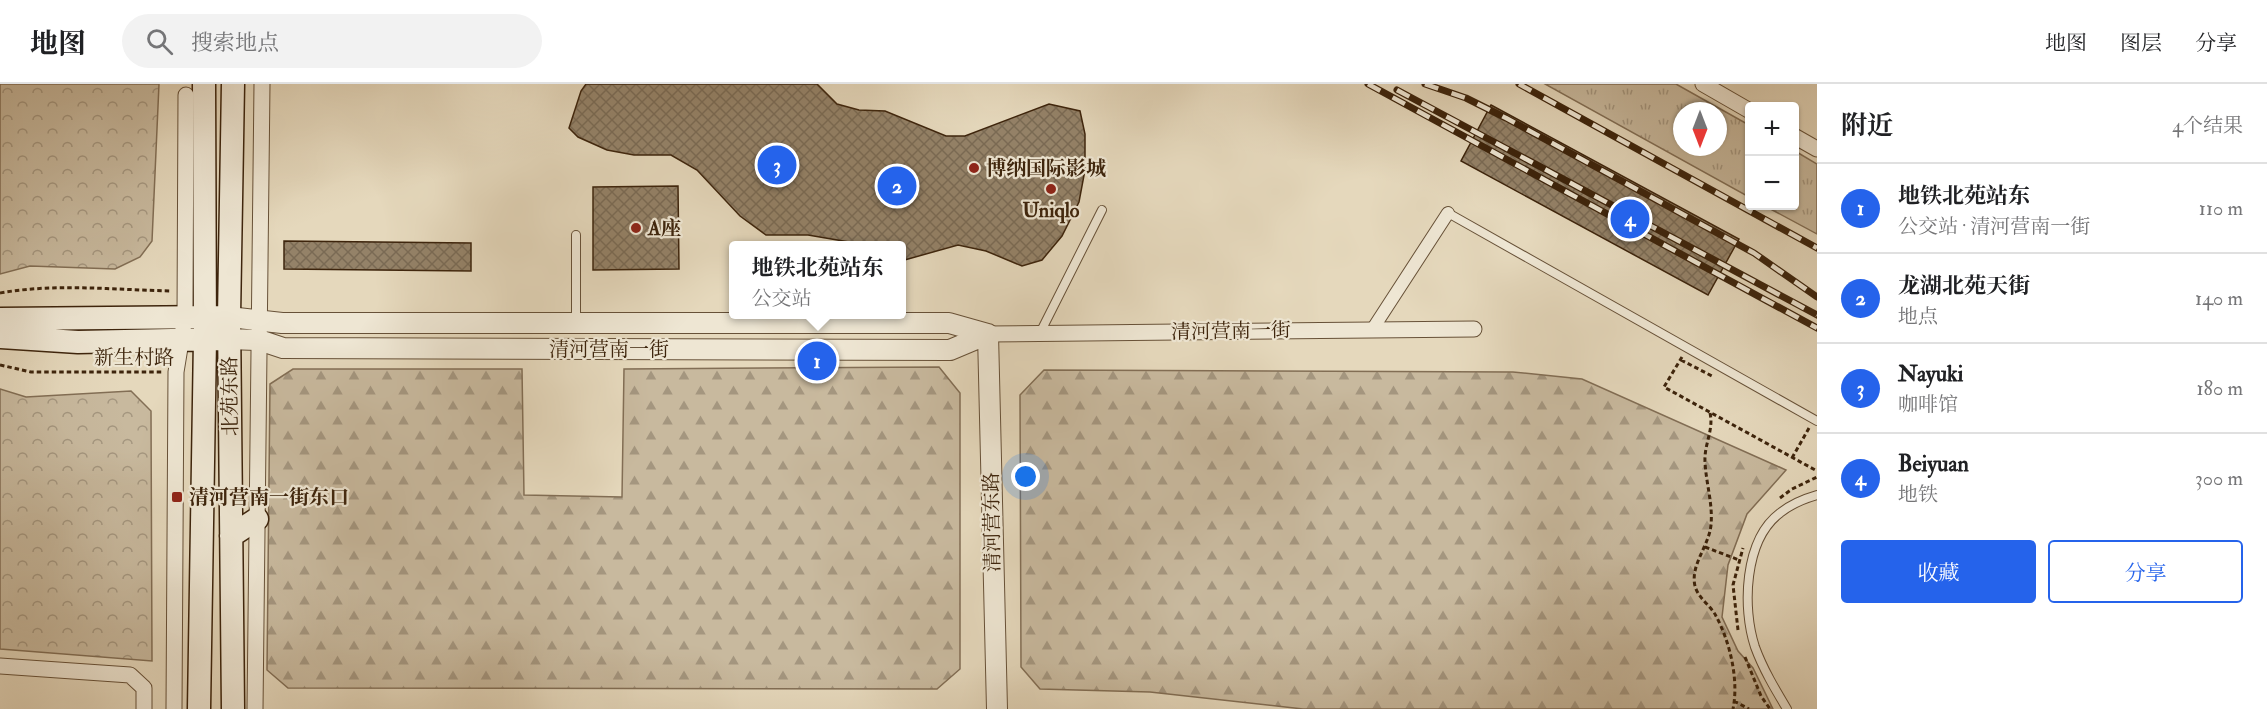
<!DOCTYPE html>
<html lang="zh">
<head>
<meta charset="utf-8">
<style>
	body { margin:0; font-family:"IM FELL Double Pica","Noto Serif SC",serif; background:#f2f2f2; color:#202124 }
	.controls { position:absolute; right:18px; top:18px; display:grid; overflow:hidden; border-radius:6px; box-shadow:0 2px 4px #0004 }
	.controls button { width:54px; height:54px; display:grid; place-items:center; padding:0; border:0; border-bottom:2px solid #e0e0e0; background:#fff; color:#202124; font:30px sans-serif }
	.compass { position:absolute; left:1673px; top:18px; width:54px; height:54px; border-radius:50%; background:#fff; box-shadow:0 2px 4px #0004; rotate:180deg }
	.you { position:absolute; left:1026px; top:393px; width:21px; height:21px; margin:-15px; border:4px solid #fff; border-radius:50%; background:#1a73e8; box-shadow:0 0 0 9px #1a73e833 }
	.badge { display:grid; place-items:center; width:39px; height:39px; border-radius:50%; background:#2563eb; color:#fff; font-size:20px; font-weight:700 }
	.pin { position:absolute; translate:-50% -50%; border:3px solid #fff; box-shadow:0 2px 6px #0006 }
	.popup { position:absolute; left:729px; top:157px; width:177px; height:78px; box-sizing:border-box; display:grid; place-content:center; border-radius:6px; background:#fff; filter:drop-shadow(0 2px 4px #0005); font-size:20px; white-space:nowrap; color:#757577 }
	.popup b { font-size:22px; color:#202124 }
	.popup::after { content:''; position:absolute; left:50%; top:100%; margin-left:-12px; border:12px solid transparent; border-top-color:#fff }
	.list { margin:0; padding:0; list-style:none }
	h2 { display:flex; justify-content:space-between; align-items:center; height:78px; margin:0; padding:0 24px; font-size:26px }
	h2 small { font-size:20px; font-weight:400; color:#757577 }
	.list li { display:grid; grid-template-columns:39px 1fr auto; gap:18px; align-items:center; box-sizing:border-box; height:90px; padding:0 24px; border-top:2px solid #e0e0e0 }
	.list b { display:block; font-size:22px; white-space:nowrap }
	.list p { margin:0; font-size:20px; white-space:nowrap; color:#757577 }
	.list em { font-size:20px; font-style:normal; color:#757577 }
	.actions { display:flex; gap:12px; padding:18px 24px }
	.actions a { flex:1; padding:14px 0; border:2px solid #2563eb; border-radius:6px; text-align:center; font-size:21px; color:#2563eb }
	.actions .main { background:#2563eb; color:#fff }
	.icon { flex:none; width:33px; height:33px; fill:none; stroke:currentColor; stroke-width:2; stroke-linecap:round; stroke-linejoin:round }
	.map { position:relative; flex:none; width:1817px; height:625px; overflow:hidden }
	header { display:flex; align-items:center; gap:36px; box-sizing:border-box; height:84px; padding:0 30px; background:#fff; border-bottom:2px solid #e0e0e0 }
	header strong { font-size:28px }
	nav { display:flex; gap:33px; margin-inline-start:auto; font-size:21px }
	.search { width:420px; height:54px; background:#f2f2f2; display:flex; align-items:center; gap:15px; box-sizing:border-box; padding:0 21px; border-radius:33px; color:#757577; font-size:22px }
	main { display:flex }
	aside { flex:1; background:#fff }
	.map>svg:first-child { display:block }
	.grass { fill:url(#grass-tufts); stroke:#826e55; stroke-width:1.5; fill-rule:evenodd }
	.forest { fill:url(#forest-firs); stroke:#826e55; stroke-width:1.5 }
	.park { fill:url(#park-crowns); stroke:#826e55; stroke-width:1.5 }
	.building { fill:url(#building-cross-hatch); stroke:#3d240c; stroke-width:1.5 }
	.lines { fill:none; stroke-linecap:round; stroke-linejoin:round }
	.service-casing { stroke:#675138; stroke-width:10 }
	.pedestrian-casing { stroke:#675138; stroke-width:14 }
	.minor-casing { stroke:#675138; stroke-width:17 }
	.tertiary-casing { stroke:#675138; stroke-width:22 }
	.secondary-casing { stroke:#3d240c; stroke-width:25 }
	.path { stroke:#3d240c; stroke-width:3; stroke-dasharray:4.5 3; stroke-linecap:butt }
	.service { stroke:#eee6d3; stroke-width:8 }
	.pedestrian { stroke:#eee6d3; stroke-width:12 }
	.minor { stroke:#eee6d3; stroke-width:15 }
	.tertiary { stroke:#eee6d3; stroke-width:20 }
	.secondary { stroke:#eee6d3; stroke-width:22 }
	.rail-casing { stroke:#3d240c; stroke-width:7 }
	.rail { stroke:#eee6d3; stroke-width:4.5; stroke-dasharray:14; stroke-linecap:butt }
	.poi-dot { fill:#8f2418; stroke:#eee6d3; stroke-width:2 }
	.labels { text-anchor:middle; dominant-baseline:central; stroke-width:4.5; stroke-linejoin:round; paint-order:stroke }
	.poi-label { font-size:20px; font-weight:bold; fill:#3d240c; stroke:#eee6d3; text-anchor:start }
	.street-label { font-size:20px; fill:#3d240c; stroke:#eee6d3 }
</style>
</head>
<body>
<header>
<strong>地图</strong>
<div class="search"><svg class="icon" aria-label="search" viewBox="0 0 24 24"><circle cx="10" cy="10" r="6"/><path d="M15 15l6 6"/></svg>搜索地点</div>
<nav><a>地图</a><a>图层</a><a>分享</a></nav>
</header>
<main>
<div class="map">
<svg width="1817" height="625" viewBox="0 0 1817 625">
	<defs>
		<pattern id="grass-tufts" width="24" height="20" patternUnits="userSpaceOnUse" patternTransform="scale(1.5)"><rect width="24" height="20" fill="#c8b99e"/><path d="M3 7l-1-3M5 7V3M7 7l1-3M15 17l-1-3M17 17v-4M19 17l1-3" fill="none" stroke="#a4967f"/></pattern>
		<pattern id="forest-firs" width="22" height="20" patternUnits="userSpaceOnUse" patternTransform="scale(1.5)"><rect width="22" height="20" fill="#c8b99e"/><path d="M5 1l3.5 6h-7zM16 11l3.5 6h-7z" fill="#a4967f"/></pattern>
		<pattern id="park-crowns" width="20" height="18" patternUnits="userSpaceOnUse" patternTransform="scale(1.5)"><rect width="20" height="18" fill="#c8b99e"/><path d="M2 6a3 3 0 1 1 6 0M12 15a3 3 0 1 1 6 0" fill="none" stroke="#a4967f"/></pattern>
		<pattern id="building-cross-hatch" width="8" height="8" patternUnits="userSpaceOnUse" patternTransform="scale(1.5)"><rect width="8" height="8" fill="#948268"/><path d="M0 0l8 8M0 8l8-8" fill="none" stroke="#7a6a54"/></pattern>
	</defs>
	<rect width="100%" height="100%" fill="#e5d8bc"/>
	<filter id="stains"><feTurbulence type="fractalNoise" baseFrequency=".00333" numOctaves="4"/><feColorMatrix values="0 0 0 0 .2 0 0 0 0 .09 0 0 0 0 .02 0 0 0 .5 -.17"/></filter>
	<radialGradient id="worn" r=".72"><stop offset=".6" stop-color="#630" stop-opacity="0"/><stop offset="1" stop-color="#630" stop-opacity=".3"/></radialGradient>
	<path class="grass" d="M1545,0H1676L1749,41V113ZM1682,27H1718V63H1682Z
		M1795,67L1817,80V150L1765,122H1794Z"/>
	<path class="forest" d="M939,283L960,309V585L937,605L288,604L267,586L270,300L293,285H522L524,411L622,413L624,285Z
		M1044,286L1513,288L1582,295L1786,386L1747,430L1728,481L1722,533L1738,567L1753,584L1773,625H1303L1150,608L1040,605L1021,583L1020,311Z"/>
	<path class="park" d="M0,0H159L152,157L140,173L115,185L30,182L0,190Z
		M0,305L26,313L131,307L151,327L152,577L0,565Z"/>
	<path class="building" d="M586,0H817L837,20L859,26L885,27L946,52H965L1049,20L1080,27L1085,50V86L1079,118L1062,152L1042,176L1022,182L986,167L958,161L901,177V162H856L849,158L808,151H766L740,132L697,86L671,71H634L607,66L578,53L569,44L581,7Z
		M1491,21L1739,155L1708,211L1461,77Z
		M678,102L679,185L593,186V103Z
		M284,157L471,159V187L284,185Z"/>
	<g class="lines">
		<g class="service-casing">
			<path id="service" d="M1448,129L1817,337
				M576,239V151
				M1040,249L1102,126
				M1787,625C1775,605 1763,585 1755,563C1742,524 1744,456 1780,429C1791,420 1803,415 1817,411"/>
		</g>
		<g class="pedestrian-casing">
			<path id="pedestrian" d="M1372,246L1448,129"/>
		</g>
		<g class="minor-casing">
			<path id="minor" d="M1703,0L1750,27
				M1794,52L1817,65
				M988,250L1474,245
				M0,582L130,591L144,604V625
				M174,625L176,288L185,233L186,11
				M255,625L262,0"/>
		</g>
		<g class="tertiary-casing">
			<path id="tertiary" d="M229,233L282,239H949L988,250
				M988,250L997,625
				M229,255L259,256L283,264L950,266L988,250"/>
		</g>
		<g class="secondary-casing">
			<path id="secondary" d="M233,0L229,233L233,625
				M0,235L219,233
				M0,253L78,258L219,255
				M231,452L257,435
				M199,625L205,255L204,0"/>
		</g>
		<path class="path" d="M0,209C56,199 115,206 172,207
			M1682,273L1664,303L1817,387
			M1681,276L1712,292
			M0,281L31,288H163
			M1710,329C1714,346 1704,360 1705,378C1706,399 1713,420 1711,441C1709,462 1690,481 1695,502C1698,514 1711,522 1716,532C1730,558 1739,596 1733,625
			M1792,374L1809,344
			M1780,414L1792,405L1817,393
			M1705,463L1739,476
			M1738,546L1733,501L1743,464
			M1745,573L1761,612L1770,625
			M1734,617L1749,625"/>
		<use href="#service" class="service"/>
		<use href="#pedestrian" class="pedestrian"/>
		<use href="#minor" class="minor"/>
		<use href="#tertiary" class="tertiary"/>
		<use href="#secondary" class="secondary"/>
		<g class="rail-casing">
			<path id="rail" d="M1368,0L1817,244
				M1425,0L1466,14L1506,34L1754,169L1817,213
				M1519,0L1817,164
				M1397,6L1817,231"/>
		</g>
		<use href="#rail" class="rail"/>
	</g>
	<g class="poi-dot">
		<circle cx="974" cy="84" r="6"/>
		<circle cx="1051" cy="105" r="6"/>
		<circle cx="636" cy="144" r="6"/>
		<rect x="171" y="407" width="12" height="12" rx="3"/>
	</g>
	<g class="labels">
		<g class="poi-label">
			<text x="986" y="84">博纳国际影城</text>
			<text x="1051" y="126" text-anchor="middle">Uniqlo</text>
			<text x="648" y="144">A座</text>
			<text x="189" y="413">清河营南一街东口</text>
		</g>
		<g class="street-label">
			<text transform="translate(1231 247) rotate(-1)">清河营南一街</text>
			<text x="609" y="265">清河营南一街</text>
			<text x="134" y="273">新生村路</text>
			<text transform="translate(230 312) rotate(-91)">北苑东路</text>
			<text transform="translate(992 438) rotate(-91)">清河营东路</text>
		</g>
	</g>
	<rect width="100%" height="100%" filter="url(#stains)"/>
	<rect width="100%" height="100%" fill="url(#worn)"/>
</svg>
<div class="controls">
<button>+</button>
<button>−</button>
</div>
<svg class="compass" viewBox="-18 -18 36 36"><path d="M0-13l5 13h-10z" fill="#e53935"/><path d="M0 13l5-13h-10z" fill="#757577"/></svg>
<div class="you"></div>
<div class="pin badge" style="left:817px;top:277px">1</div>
<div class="popup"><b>地铁北苑站东</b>公交站</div>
<div class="pin badge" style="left:897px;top:102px">2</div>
<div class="pin badge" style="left:777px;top:81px">3</div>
<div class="pin badge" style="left:1630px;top:135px">4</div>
</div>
<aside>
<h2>附近<small>4个结果</small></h2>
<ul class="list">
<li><span class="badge">1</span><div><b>地铁北苑站东</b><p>公交站 · 清河营南一街</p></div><em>110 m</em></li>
<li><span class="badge">2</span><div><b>龙湖北苑天街</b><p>地点</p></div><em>140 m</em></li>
<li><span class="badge">3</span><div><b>Nayuki</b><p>咖啡馆</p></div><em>180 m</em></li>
<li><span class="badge">4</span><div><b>Beiyuan</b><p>地铁</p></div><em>300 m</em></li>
</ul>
<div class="actions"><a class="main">收藏</a><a>分享</a></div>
</aside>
</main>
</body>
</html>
